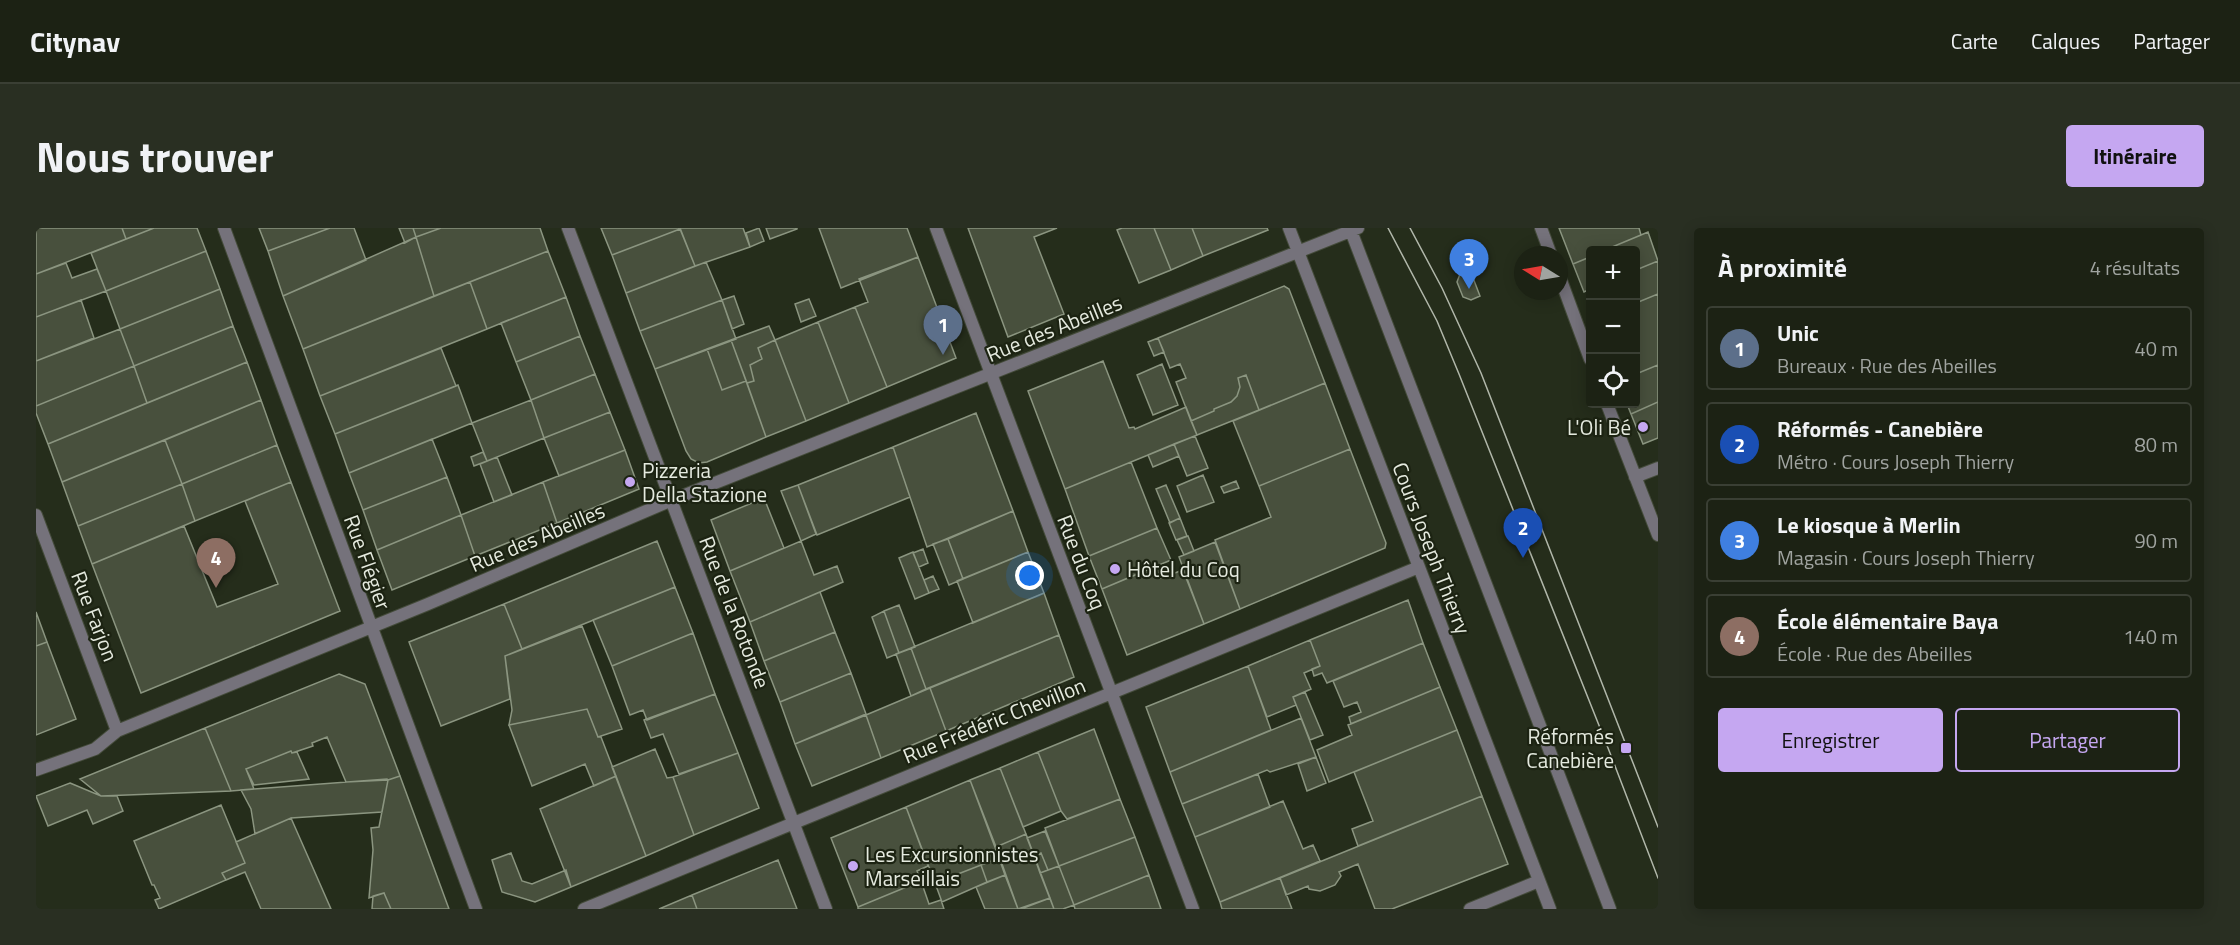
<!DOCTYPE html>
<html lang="fr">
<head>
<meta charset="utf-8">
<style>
	body { margin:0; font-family:"Titillium Web",sans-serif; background:#292f22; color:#f1f3f6 }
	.controls { position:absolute; right:18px; top:18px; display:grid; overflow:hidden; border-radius:6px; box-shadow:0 3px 15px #0003 }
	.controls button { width:54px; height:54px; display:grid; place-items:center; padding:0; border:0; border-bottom:2px solid #3a3f34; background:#1c2214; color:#f1f3f6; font:30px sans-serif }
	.compass { position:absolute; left:1478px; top:18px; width:54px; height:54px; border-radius:50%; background:#1c2214; box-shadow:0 3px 15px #0003; rotate:281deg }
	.you { position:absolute; left:994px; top:348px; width:21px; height:21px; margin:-15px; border:4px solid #fff; border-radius:50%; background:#1a73e8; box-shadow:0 0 0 9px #1a73e833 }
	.badge { display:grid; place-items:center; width:39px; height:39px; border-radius:50%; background:#c5a7f1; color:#fff; font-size:20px; font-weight:700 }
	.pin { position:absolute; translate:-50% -50px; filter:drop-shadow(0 2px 3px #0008) }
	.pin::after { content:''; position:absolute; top:32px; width:21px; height:18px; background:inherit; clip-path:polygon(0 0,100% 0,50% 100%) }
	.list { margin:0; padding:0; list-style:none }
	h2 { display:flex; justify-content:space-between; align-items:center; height:78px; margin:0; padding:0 24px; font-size:26px }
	h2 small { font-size:20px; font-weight:400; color:#a0a4a0 }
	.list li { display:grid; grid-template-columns:39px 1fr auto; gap:18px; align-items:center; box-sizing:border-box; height:84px; margin:0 12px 12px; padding:0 12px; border:2px solid #3a3f34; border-radius:6px }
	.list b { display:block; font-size:22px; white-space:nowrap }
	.list p { margin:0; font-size:20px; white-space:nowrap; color:#a0a4a0 }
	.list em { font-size:20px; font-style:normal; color:#a0a4a0 }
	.actions { display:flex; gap:12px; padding:18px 24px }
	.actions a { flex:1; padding:14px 0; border:2px solid #c5a7f1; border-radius:6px; text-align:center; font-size:21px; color:#c5a7f1 }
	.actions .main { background:#c5a7f1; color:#111 }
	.icon { flex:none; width:33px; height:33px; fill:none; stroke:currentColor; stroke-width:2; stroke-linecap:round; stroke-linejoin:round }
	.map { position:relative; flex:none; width:1622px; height:681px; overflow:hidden; border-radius:6px }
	header { display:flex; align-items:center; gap:36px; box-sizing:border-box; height:84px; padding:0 30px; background:#1c2214; border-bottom:2px solid #3a3f34 }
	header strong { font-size:28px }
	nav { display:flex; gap:33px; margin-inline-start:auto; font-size:21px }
	.intro { display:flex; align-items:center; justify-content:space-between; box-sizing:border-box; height:144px; padding:0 36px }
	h1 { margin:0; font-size:42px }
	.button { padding:15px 27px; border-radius:6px; background:#c5a7f1; color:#111; font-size:21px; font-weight:700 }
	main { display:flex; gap:36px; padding:0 36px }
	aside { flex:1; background:#1c2214; border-radius:6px; box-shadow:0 3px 15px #0003 }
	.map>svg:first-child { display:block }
	.building { fill:#48503d; stroke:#8b9580; stroke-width:1.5 }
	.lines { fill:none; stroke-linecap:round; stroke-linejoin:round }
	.street-casing { stroke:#444b3a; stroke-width:14 }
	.street { stroke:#75727b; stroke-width:12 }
	.tram { stroke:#b1b7aa; stroke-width:1.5 }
	.poi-dot { fill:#c5a7f1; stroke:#1c2312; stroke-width:2 }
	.labels { text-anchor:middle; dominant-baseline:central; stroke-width:4.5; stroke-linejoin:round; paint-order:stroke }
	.street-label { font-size:21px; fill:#e5eadf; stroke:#1c2312 }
	.poi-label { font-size:21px; fill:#e5eadf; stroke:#1c2312; text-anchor:start }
</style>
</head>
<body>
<header>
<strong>Citynav</strong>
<nav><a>Carte</a><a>Calques</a><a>Partager</a></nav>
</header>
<div class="intro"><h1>Nous trouver</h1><a class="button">Itinéraire</a></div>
<main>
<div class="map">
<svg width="1622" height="681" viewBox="0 0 1622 681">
	<rect width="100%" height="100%" fill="#252d1b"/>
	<path class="building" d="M0,0H86L90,11L0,46Z
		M86,0H118L90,11Z
		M118,0H161L170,23L70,63L55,25Z
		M223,0H294L232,23Z
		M294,0H318L330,32L247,68L232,23Z
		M363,0H377L380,9L369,15Z
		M377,0H405L380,9Z
		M405,0H504L512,23L398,68L380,9Z
		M565,0H644V1L576,27Z
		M644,0H707L714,19L659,38Z
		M723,0L728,13L714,19L710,5Z
		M730,0H761V1L734,11Z
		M783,0H871L882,29L805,60Z
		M932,0H1021L998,9L1028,86L972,109Z
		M1086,0H1118L1135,42L1103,55L1081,2Z
		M1118,0H1156L1167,28L1135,42Z
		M1156,0H1231L1232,2L1167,28Z
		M1523,0H1603L1605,7L1569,22H1554V29L1537,36Z
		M644,1L659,38L590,65L576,27Z
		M1612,4L1622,33L1600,42V22H1569Z
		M380,9L398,68L267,121L247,68Z
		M170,23L184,61L84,101L70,63Z
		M512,23L530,69L451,101L434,54Z
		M882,29L920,130L851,159L819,79L832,74L823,51Z
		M1554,29V61L1548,64L1537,36Z
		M1622,33V66L1600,75V42Z
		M670,34L686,72L604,103L590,65Z
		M30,35L36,50L61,41L70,63L0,89V46Z
		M1434,42L1444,68L1435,72L1427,69L1421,54L1424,46Z
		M434,54L451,101L284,168L267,121Z
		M1248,58L1253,61L1289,155L1223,182L1210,147L1202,150L1204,159L1201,168L1195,174L1178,181V183L1155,193L1140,154L1150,150L1144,136L1134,140L1122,110Z
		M184,61L197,98L98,138L84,101Z
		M1622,66V137L1600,146V75Z
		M698,68L708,96L696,101L686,72Z
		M530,69L544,108L480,134L465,95Z
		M773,71L780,88L765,94L759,76Z
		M45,72L58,110L0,133V89Z
		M686,72L700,111L619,141L604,103Z
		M819,79L851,159L813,175L782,94Z
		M782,94L813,175L770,193L739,112Z
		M197,98L211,134L111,175L98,138Z
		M733,98L739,112L722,120L726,131L714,137L718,153L711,155L695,112Z
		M84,101L98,138L0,178V133Z
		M544,108L559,146L495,172L480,134Z
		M1122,110L1128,124L1118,128L1112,114Z
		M695,112L710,153L686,162L671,121Z
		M739,112L770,193L730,209L711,155L718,153L714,137L726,131L722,120Z
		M405,120L420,158L299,206L284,168Z
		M671,121L686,162L710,153L730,209L671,234L663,235L655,231L650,223L619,141Z
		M1067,133L1093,200L1098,199L1099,201L1150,179L1161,207L1029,261L992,163Z
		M211,134L225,172L26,254L12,216Z
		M1126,136L1142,177L1117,187L1101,147Z
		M1622,137V174L1595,186L1591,176H1600V146Z
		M98,138L111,175L12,216L0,185V178Z
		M559,146L574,184L508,210L495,172Z
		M1210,147L1223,182L1161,207L1155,193L1178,183V181L1195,174L1201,168L1204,159L1202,150Z
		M1289,155L1314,221L1223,258L1197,193Z
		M422,157L436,195L313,245L299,206Z
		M225,172L241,217L146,256L129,212Z
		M495,172L508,210L451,233L436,195Z
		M1622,174V210L1607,216L1595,186Z
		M574,184L589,222L523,248L508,210Z
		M940,185L977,283L891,319L857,219Z
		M1159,208L1172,240L1151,248L1138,216Z
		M396,211L411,249L327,282L313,245Z
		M129,212L146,256L42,298L26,254Z
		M1138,216L1143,228L1117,239L1112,227Z
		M241,217L255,254L159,293L146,256Z
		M857,219L874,269L781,307L762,257Z
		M1314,221L1350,315L1349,320L1204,381L1179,312L1235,289L1223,258Z
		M589,222L603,261L521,295L507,254Z
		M447,224L451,233L438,238L435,229Z
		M461,229L476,267L458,274L444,236Z
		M1095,234L1121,300L1053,328L1029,261Z
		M1167,247L1178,274L1151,284L1141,258Z
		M411,249L425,287L341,322L327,282Z
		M1200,253L1203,260L1188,265L1185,259Z
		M255,254L304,383L105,465L56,336L148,298L181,379L242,356L209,273Z
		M507,254L521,295L439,328L425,287Z
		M146,256L159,293L56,336L42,298Z
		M762,257L780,306L765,313L745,263Z
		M1130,257L1144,290L1134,295L1120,261Z
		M728,270L748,320L694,343L675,292Z
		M977,283L992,324L927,351L912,311Z
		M425,287L439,328L356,362L341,322Z
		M1144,290L1151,308L1140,312L1133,295Z
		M1121,300L1135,332L1066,361L1053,328Z
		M1152,308L1158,323L1148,327L1141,312Z
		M912,311L927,351L913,357L897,316Z
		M621,313L639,359L486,421L468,376Z
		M765,313L778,347L801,338L807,354L714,394L694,343Z
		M1179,314L1204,381L1168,396L1143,329Z
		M887,321L892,335L883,339L877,325Z
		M877,324L893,365L879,371L863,330Z
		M992,324L1008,365L937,395L921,353Z
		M1120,338L1125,350L1147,342L1168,396L1091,427L1066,361Z
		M897,348L903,361L893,365L888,352Z
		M639,359L657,405L576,438L557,392Z
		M784,364L799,404L728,433L714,394Z
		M1008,365L1023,407L890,461L875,420Z
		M1372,372L1387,415L1291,455L1286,445L1278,448L1276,441L1284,438L1274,412Z
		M468,376L486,421L469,428L474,471L405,498L373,414Z
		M863,377L879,419L863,425L848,383Z
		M848,383L863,425L851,430L836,389Z
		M0,384L11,414L0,418Z
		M546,398L586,501L562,509L551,481L473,497L476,482L469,428Z
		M799,404L815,445L744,474L728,433Z
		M657,405L679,466L611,492L607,482L594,487L576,438Z
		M1023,407L1038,449L910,503L894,460Z
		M1274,412L1284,438L1268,445L1275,461L1257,469L1260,477L1231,489L1212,438Z
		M11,414L40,491L0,507V418Z
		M1387,415L1404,459L1315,496L1313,489L1325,484L1321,474L1308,479L1297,453Z
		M875,420L890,461L875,468L860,426Z
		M1212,438L1235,502L1134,544L1110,479Z
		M815,445L830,486L759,516L744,474Z
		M303,446L329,456L364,548L352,552L310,554L291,509L276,515L277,518L256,525L255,523L210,541L218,561L195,563L169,500Z
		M1404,459L1421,502L1293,554L1281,522L1316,507L1312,497Z
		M894,460L910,503L845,530L830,487Z
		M1269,464L1287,507L1274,512L1257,469Z
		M679,466L702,525L643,546L627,506L615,510L608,492Z
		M551,481L562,509H565L580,548L558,558L549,536L496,558L473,497Z
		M830,487L845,530L776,558L759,516Z
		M1265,490L1280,529L1234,544L1231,542L1146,576L1134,544Z
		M169,500L195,563L65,568L44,551Z
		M1058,501L1084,571L1031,591L1025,583L1002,524Z
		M1421,502L1446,568L1322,618L1316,601L1337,593L1318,544Z
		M619,521L631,550L637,549L658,607L610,628L576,539Z
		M255,523L256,525L261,524L273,551L218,557L210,541Z
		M1002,524L1025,583L987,599L964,540Z
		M702,525L723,580L658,607L637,549Z
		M1280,529L1290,555L1271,563L1262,536Z
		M964,540L990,606L960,619L934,552Z
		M1222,546L1234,579L1159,609L1146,576Z
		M364,548L413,681H355L348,665L333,670L337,622L335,600L343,599L352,552Z
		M580,548L610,628L535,659L504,581Z
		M351,551L352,552L346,584L255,590L219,606L215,581L205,562Z
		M934,552L963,630L899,655L870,579Z
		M34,555L65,568H81L87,583L57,596L51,582L12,598L0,568Z
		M1446,568L1472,636L1356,681H1339L1322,636L1303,644L1305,648L1299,657L1284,663L1273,661L1272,658L1250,667L1244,650Z
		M1084,571L1099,609L1023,638L1009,600Z
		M1247,573L1267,621L1277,617L1284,633L1184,674L1159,609Z
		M185,577L209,635L186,645L190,652L123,681L119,672L124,670L118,657H116L98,613Z
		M870,579L892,638L881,643L885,653L822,679L795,610Z
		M255,590L295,681H225L209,644L190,652L186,645L209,635L200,614Z
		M1009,603L1023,638L1012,642L1005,625L998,628L991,610Z
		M990,606L1014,670L982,681L960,619Z
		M1099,609L1113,647L1038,677L1023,638Z
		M475,625L486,653L496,656L530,642L535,659L499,674L466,664L456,632Z
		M1005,625L1012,642L1004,645L998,628Z
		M963,630L969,647L951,654L945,637Z
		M742,632L761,681H661L656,667Z
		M945,637L951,654L906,674L899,655Z
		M1023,638L1038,677L1027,681H1018L1004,645Z
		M969,647L982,681H949L940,659Z
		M1113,647L1125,681H1039L1038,677Z
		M1244,650L1256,681H1186L1184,674Z
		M885,653L893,676L905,672L908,681H822V679Z
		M348,665L355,681H336L337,668Z
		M656,667L661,681H623Z
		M1014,670L1018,681H985Z"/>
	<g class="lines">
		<g class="street-casing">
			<path id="street" d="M188,0L440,681
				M532,0L790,681
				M900,0L1157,681
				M1253,0L1514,681
				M1505,0L1515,27
				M1315,3L1574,681
				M1523,47L1554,131
				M1571,176L1622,307
				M1599,249L1622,240
				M0,287L81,503
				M0,542L59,521L81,503L392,376L636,272L1322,0
				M548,681L1383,339
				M1434,681L1503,653"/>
		</g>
		<use href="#street" class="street"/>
		<path class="tram" d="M1352,0L1401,93L1423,146L1574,525L1622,650
			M1374,0L1406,60L1445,145L1622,599"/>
	</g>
	<g class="poi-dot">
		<circle cx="1607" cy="199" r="6"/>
		<circle cx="594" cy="254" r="6"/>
		<circle cx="1079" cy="341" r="6"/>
		<rect x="1584" y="514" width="12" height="12" rx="3"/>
		<circle cx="817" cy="638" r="6"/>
	</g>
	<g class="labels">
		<g class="street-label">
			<text transform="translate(1018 100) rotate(-22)">Rue des Abeilles</text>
			<text transform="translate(501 309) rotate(-23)">Rue des Abeilles</text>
			<text transform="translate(1396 320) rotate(69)">Cours Joseph Thierry</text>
			<text transform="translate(332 334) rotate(70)">Rue Flégier</text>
			<text transform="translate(1046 334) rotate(69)">Rue du Coq</text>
			<text transform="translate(699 384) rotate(69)">Rue de la Rotonde</text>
			<text transform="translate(59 388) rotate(69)">Rue Farjon</text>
			<text transform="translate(958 492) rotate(-22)">Rue Frédéric Chevillon</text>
		</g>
		<g class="poi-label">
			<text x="1595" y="199" text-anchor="end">L'Oli Bé</text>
			<text x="606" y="242">Pizzeria<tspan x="606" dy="24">Della Stazione</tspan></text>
			<text x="1091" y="341">Hôtel du Coq</text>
			<text x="1578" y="508" text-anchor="end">Réformés<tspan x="1578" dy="24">Canebière</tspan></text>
			<text x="829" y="626">Les Excursionnistes<tspan x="829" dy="24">Marseillais</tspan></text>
		</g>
	</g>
</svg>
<div class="controls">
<button>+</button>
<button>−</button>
<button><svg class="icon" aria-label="locate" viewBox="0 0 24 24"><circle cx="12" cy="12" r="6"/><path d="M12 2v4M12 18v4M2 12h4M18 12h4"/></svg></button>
</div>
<svg class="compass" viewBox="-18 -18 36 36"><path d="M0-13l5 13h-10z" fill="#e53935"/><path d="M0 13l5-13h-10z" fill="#a0a4a0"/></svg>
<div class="you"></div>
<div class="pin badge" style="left:907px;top:127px;background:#5c6f8a">1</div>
<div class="pin badge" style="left:1487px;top:330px;background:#1a4fb4">2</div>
<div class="pin badge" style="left:1433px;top:61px;background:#3f7fe0">3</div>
<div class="pin badge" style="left:180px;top:360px;background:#8d6e63">4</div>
</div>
<aside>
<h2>À proximité<small>4 résultats</small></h2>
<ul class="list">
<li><span class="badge" style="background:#5c6f8a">1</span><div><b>Unic</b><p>Bureaux · Rue des Abeilles</p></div><em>40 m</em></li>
<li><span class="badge" style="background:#1a4fb4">2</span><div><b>Réformés - Canebière</b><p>Métro · Cours Joseph Thierry</p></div><em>80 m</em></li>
<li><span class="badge" style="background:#3f7fe0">3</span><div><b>Le kiosque à Merlin</b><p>Magasin · Cours Joseph Thierry</p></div><em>90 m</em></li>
<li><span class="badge" style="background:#8d6e63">4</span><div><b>École élémentaire Baya</b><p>École · Rue des Abeilles</p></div><em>140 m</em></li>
</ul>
<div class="actions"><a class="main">Enregistrer</a><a>Partager</a></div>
</aside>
</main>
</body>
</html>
